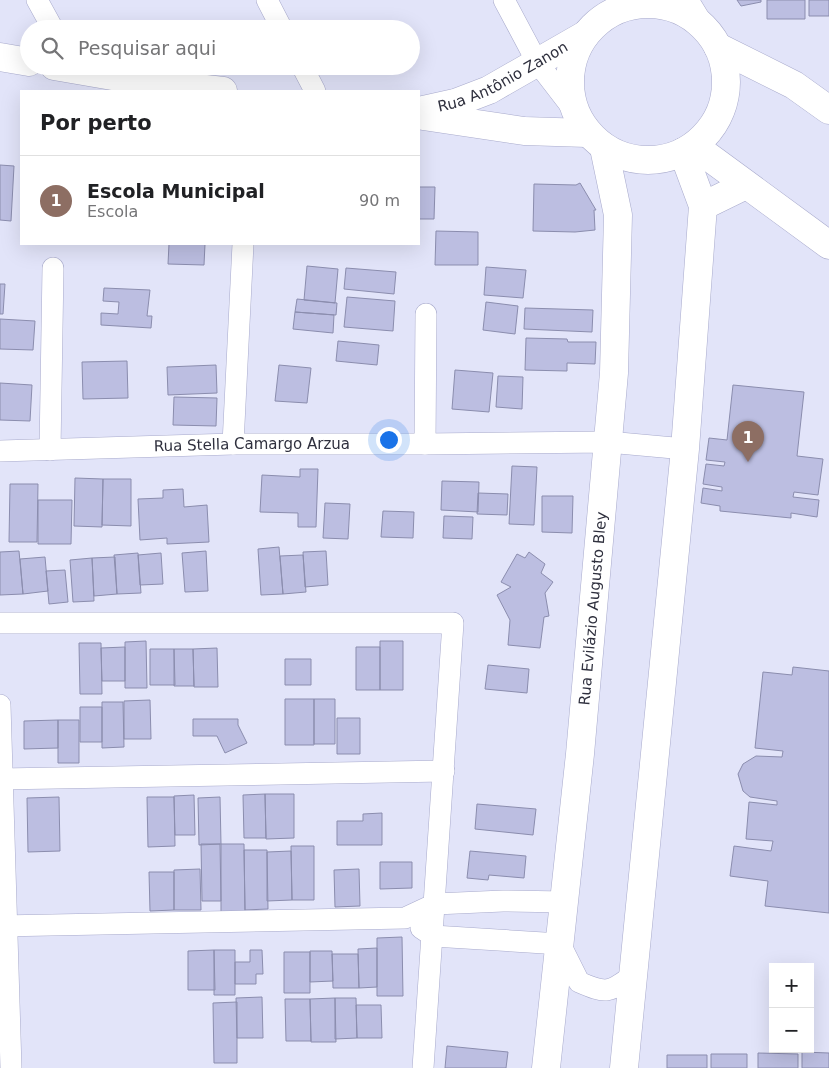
<!DOCTYPE html>
<html lang="pt">
<head>
<meta charset="utf-8">
<style>
	body { margin:0; font-family:"DejaVu Sans",sans-serif; background:#f2f2f2; color:#202124 }
	.controls { position:absolute; right:15px; bottom:15px; display:grid; overflow:hidden; border-radius:0px; box-shadow:0 5px 20px #0002 }
	.controls button { width:45px; height:45px; display:grid; place-items:center; padding:0; border:0; border-bottom:1px solid #e0e0e0; background:#fff; color:#202124; font:25px sans-serif }
	.you { position:absolute; left:388px; top:439px; width:18px; height:18px; margin:-12px; border:4px solid #fff; border-radius:50%; background:#1a73e8; box-shadow:0 0 0 8px #1a73e833 }
	.badge { display:grid; place-items:center; width:32px; height:32px; border-radius:50%; background:#111827; color:#fff; font-size:16px; font-weight:700 }
	.pin { position:absolute; translate:-50% -41px; filter:drop-shadow(0 1px 2px #0008) }
	.pin::after { content:''; position:absolute; top:26px; width:18px; height:15px; background:inherit; clip-path:polygon(0 0,100% 0,50% 100%) }
	.list { margin:0; padding:0; list-style:none }
	h2 { display:flex; justify-content:space-between; align-items:center; height:65px; margin:0; padding:0 20px; font-size:21px }
	h2 small { font-size:16px; font-weight:400; color:#757577 }
	.list li { display:grid; grid-template-columns:32px 1fr auto; gap:15px; align-items:center; box-sizing:border-box; height:90px; padding:0 20px; border-top:1px solid #e0e0e0 }
	.list b { display:block; font-size:19px; white-space:nowrap }
	.list p { margin:0; font-size:16px; white-space:nowrap; color:#757577 }
	.list em { font-size:16px; font-style:normal; color:#757577 }
	.icon { flex:none; width:28px; height:28px; fill:none; stroke:currentColor; stroke-width:2; stroke-linecap:round; stroke-linejoin:round }
	.map { position:relative; flex:none; width:829px; height:1068px; overflow:hidden }
	.search { position:absolute; background:#fff; box-shadow:0 5px 20px #0002; left:20px; top:20px; width:400px; height:55px; display:flex; align-items:center; gap:12px; box-sizing:border-box; padding:0 18px; border-radius:28px; color:#757577; font-size:19px }
	.panel { position:absolute; background:#fff; box-shadow:0 5px 20px #0002; left:20px; top:90px; width:400px; height:155px; border-radius:0px }
	.map>svg:first-child { display:block }
	.building { fill:#bcbee1; stroke:#8b8dae }
	.lines { fill:none; stroke-linecap:round; stroke-linejoin:round }
	.street-casing { stroke:#a8aacc; stroke-width:22 }
	.secondary-casing { stroke:#a8aacc; stroke-width:29 }
	.street { stroke:#fff; stroke-width:21 }
	.secondary { stroke:#fff; stroke-width:28 }
	.labels { text-anchor:middle; dominant-baseline:central; stroke-width:4; stroke-linejoin:round; paint-order:stroke }
	.street-label { font-size:15px; fill:#2f303e; stroke:#fff }
</style>
</head>
<body>
<div class="map">
<svg width="829" height="1068" viewBox="0 0 829 1068">
	<rect width="100%" height="100%" fill="#e2e4f9"/>
	<path class="building" d="M737,0H761V2L741,6Z
		M767,0H805V19H767Z
		M809,0H829V16H809Z
		M0,165L14,166L11,221L0,220Z
		M580,183L596,210H594L595,230L575,232L533,231L534,184L576,185Z
		M419,187H435L434,219H419Z
		M436,231L478,232V265H435Z
		M169,244H205L204,265L168,264Z
		M307,266L338,269L335,303L304,300Z
		M486,267L526,270L523,298L484,295Z
		M346,268L396,272L394,294L344,289Z
		M0,284H5L3,314H0Z
		M104,288L150,290L147,316H152L151,328L101,325V313L118,314L119,302L103,301Z
		M347,297L395,301L393,331L344,327Z
		M297,299L337,303L336,315L295,312Z
		M486,302L518,306L515,334L483,330Z
		M525,308L593,310L592,332L524,329Z
		M295,312L334,315L333,333L293,329Z
		M0,319L35,321L33,350L0,349Z
		M526,338L567,339L568,342H596L595,364L567,363V371L525,370Z
		M338,341L379,345L377,365L336,361Z
		M127,361L128,398L83,399L82,362Z
		M216,365L217,393L168,395L167,367Z
		M279,365L311,368L307,403L275,401Z
		M455,370L493,373L489,412L452,409Z
		M498,376L523,377L522,409L496,407Z
		M0,383L32,385L30,421L0,420Z
		M733,385L804,392L797,456L823,459L818,495L794,492L793,497L819,500L817,517L791,513V518L720,511V506L701,503L703,488L722,491V487L703,484L706,464L724,466L725,462L706,460L709,438L727,440Z
		M174,397L217,398L216,426L173,425Z
		M512,466L537,467L534,525L509,524Z
		M300,469H318L316,527H298V513L260,512L262,475L300,477Z
		M75,478L103,479L102,527L74,526Z
		M103,479H131V526L102,525Z
		M442,481L479,482L478,512L441,510Z
		M10,484H38L37,542H9Z
		M183,489L184,507L207,505L209,542L167,544V538L140,540L138,499L163,498V490Z
		M478,493L508,494L507,515L477,514Z
		M542,496H573L572,533L542,532Z
		M38,500H72L71,544H38Z
		M325,503L350,504L348,539L323,538Z
		M383,511L414,512L413,538L381,537Z
		M444,516L473,517L472,539L443,538Z
		M279,547L283,594L261,595L258,549Z
		M19,551L23,594L0,595V552Z
		M206,551L208,591L185,592L182,553Z
		M326,551L328,585L305,587L303,552Z
		M529,552L545,564L541,573L553,582L545,593L549,616L544,617L540,648L508,645L510,620L497,595L511,587L501,582L517,554L525,558Z
		M138,553L141,593L117,594L114,555Z
		M161,553L163,584L140,585L138,555Z
		M303,555L306,592L283,594L280,556Z
		M45,557L48,591L23,594L20,559Z
		M115,557L117,594L94,596L92,558Z
		M92,558L94,601L73,602L70,560Z
		M65,570L68,602L49,604L46,571Z
		M146,641L147,688H125V642Z
		M380,641H403V690H380Z
		M79,643H101L102,694H80Z
		M125,647V681H102L101,648Z
		M356,647H380V690H356Z
		M217,648L218,687H194L193,649Z
		M150,649H174L175,685H150Z
		M174,649H193L194,686H174Z
		M285,659H311V685H285Z
		M488,665L529,669L527,693L485,689Z
		M793,667L829,671V913L765,906L768,881L730,876L734,846L771,851L773,841L746,839L749,802L777,805V801L750,797L743,791L738,774L743,764L756,756L782,757L783,751L755,748L763,672L792,675Z
		M285,699H314V745H285Z
		M314,699H335V744H314Z
		M150,700L151,739H124V701Z
		M102,702H123L124,747L102,748Z
		M80,707H102V742H80Z
		M337,718H360V754H337Z
		M193,719H238V725L247,743L225,753L217,736H193Z
		M58,720V748L24,749V721Z
		M58,720H79V763H58Z
		M265,794H294V838L266,839Z
		M265,794L266,838H244L243,795Z
		M194,795L195,835H175L174,796Z
		M59,797L60,851L28,852L27,798Z
		M147,797H174L175,846L148,847Z
		M220,797L221,844L199,845L198,798Z
		M477,804L536,809L533,835L475,829Z
		M382,813V845H337V821H363V814Z
		M201,844H220L221,901H202Z
		M221,844H244L245,912H221Z
		M291,846H314V900H292Z
		M244,850H267L268,909L245,910Z
		M291,851L292,900L267,901V852Z
		M470,851L526,856L524,878L489,875L488,880L467,878Z
		M380,862H412V888L380,889Z
		M200,869L201,910H174V870Z
		M359,869L360,906L335,907L334,870Z
		M149,872H174V910L150,911Z
		M402,937L403,996H377V938Z
		M377,948V987L359,988L358,949Z
		M214,950L215,990H188V951Z
		M214,950H235V995H214Z
		M250,950H262L263,974H256V984H235V962H250Z
		M310,951H332L333,981L310,982Z
		M284,952H310V993H284Z
		M332,954H358L359,988H333Z
		M262,997L263,1038H237L236,998Z
		M335,998L336,1042H311L310,999Z
		M335,998H356L357,1038L335,1039Z
		M285,999H310L311,1041H286Z
		M237,1002V1063H214L213,1003Z
		M356,1005H381L382,1038H357Z
		M447,1046L508,1052L506,1068H445Z
		M802,1052L829,1053V1068H802Z
		M758,1053L798,1054V1068H758Z
		M711,1054H747V1068H711Z
		M667,1055H707V1068H667Z"/>
	<g class="lines">
		<g class="street-casing">
			<g id="street">
				<path d="M37,0L53,29"/>
				<path d="M267,0L282,29"/>
				<path d="M504,0L537,62L574,110"/>
				<path d="M688,0L705,28"/>
				<path d="M611,13L624,0"/>
				<path d="M302,66L315,91"/>
				<path d="M233,444L243,244"/>
				<path d="M425,444L426,314"/>
				<path d="M50,450L53,268"/>
				<path id="s1" d="M0,451L233,444H425L608,442L685,449"/>
				<path d="M0,623H453L423,1068"/>
				<path d="M0,705L11,1068"/>
				<path d="M0,779L444,771"/>
				<path d="M0,926L405,918L435,904L503,901L565,902"/>
				<path d="M421,928L433,936L560,944L579,982C606,994 610,993 633,975"/>
			</g>
		</g>
		<g class="secondary-casing">
			<g id="secondary">
				<circle cx="648" cy="82" r="78"/>
				<path d="M718,47L794,85L829,110"/>
				<path d="M0,57L29,62"/>
				<path d="M54,66L153,83L223,91"/>
				<path id="s2" d="M419,111L455,103L489,90L585,35"/>
				<path d="M423,116L524,131L587,133"/>
				<path d="M694,146L829,245"/>
				<path d="M703,206L746,185"/>
				<path id="s3" d="M546,1068L580,754L614,373L618,215L604,148"/>
				<path d="M624,1068L685,449L703,206L683,152"/>
			</g>
		</g>
		<use href="#street" class="street"/>
		<use href="#secondary" class="secondary"/>
	</g>
	<g class="labels">
		<g class="street-label">
			<text stroke="none"><textPath href="#s2" startOffset="91">Rua Antônio Zanon</textPath></text>
			<text stroke="none"><textPath href="#s1" startOffset="252">Rua Stella Camargo Arzua</textPath></text>
			<text stroke="none"><textPath href="#s3" startOffset="462">Rua Evilázio Augusto Bley</textPath></text>
		</g>
	</g>
</svg>
<div class="controls">
<button>+</button>
<button>−</button>
</div>
<div class="you"></div>
<div class="pin badge" style="left:748px;top:462px;background:#8d6e63">1</div>
<div class="search"><svg class="icon" aria-label="search" viewBox="0 0 24 24"><circle cx="10" cy="10" r="6"/><path d="M15 15l6 6"/></svg>Pesquisar aqui</div>
<section class="panel">
<h2>Por perto<small></small></h2>
<ul class="list">
<li><span class="badge" style="background:#8d6e63">1</span><div><b>Escola Municipal</b><p>Escola</p></div><em>90 m</em></li>
</ul>
</section>
</div>
</body>
</html>
